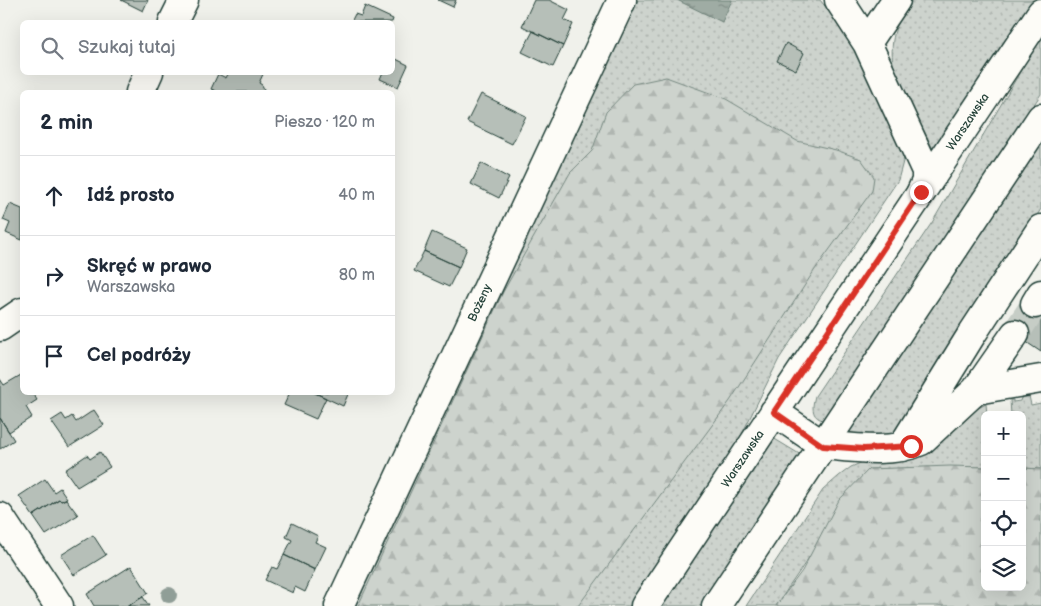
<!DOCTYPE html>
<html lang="pl">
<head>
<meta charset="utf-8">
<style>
	body { margin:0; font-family:"Balsamiq Sans",sans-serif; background:#f2f2f3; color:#1f2937 }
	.controls { position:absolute; right:15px; bottom:15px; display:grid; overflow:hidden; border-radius:8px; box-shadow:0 5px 20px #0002 }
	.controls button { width:45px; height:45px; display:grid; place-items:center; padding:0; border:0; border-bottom:1px solid #e0e1e3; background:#fff; color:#1f2937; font:25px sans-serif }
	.stop { position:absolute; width:15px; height:15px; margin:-11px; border:4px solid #d93025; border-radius:50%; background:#fff }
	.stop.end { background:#d93025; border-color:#fff; box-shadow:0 1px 5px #0008 }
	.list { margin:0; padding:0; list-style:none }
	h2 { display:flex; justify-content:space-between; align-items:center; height:65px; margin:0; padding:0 20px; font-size:21px }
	h2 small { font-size:16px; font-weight:400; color:#747a83 }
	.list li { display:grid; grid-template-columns:32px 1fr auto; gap:15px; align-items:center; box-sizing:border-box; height:80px; padding:0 20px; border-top:1px solid #e0e1e3 }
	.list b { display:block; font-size:19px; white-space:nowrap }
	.list p { margin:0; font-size:16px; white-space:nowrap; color:#747a83 }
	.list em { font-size:16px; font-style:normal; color:#747a83 }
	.icon { flex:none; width:28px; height:28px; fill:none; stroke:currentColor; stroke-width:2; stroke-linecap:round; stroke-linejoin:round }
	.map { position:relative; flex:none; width:1041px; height:606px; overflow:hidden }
	.search { position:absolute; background:#fff; box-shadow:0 5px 20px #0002; left:20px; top:20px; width:375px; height:55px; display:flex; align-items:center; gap:12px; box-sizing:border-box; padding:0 18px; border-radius:8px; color:#747a83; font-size:19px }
	.panel { position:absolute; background:#fff; box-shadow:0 5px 20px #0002; left:20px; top:90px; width:375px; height:305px; border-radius:8px }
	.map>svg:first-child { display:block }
	.green { fill:url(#green-dots); stroke:#768880 }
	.forest { fill:url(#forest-firs); stroke:#768880 }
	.water { fill:url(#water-ripples); stroke:#6c8077 }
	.building { fill:#b6bfb8; stroke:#1f3d34 }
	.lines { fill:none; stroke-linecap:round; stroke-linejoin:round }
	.minor-tunnel { stroke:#c6cdc6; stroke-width:28; stroke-dasharray:28 14; stroke-linecap:butt }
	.minor-casing { stroke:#1f3d34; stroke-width:31 }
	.major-casing { stroke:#1f3d34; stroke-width:31 }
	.minor { stroke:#fdfcf7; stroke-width:28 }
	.major { stroke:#fdfcf7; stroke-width:28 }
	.tree { fill:#909e97 }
	.route { stroke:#d93025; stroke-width:6 }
	.labels { text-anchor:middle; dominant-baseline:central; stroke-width:4.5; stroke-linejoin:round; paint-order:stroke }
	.street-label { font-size:12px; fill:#1f3d34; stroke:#fdfcf7 }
</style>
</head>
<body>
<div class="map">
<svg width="1041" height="606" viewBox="0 0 1041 606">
	<defs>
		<pattern id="green-dots" width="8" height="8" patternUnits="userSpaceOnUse" patternTransform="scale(1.25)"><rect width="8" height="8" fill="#cdd3cd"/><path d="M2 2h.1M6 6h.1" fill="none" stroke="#b0b6b1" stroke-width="1.8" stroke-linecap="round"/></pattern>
		<pattern id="forest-firs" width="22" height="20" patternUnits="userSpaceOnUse" patternTransform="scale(1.25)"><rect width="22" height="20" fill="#cdd3cd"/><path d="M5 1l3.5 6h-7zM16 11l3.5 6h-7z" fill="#b0b6b1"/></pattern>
		<pattern id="water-ripples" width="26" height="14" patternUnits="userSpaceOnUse" patternTransform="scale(1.25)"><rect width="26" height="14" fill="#9faca4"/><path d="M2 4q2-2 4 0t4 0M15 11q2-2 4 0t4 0" fill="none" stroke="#818d86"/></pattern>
	</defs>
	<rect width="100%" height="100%" fill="#f0f1eb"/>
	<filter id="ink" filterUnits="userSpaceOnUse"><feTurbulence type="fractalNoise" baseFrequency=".02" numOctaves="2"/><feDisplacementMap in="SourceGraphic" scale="10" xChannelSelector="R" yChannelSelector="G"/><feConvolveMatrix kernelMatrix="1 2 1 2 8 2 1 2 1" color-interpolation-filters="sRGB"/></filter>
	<g filter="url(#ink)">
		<path class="green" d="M638,0H820L829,11L843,25L904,151V158L898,180L779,359L739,440L630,606H351Z
			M911,0H1034L937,146L933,149L894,71C889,41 894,25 911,0Z
			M1041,36V94L823,420C811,417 812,407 815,396L933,221Z
			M1041,140V209L897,436L845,434Z
			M1029,396L1031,405L1041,403V469L1022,468V415H1011L1010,400H1013V402L1020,401L1021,398Z
			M986,404L987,415H985V467L869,469L776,606H746L823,490L839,476L851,467L863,462L877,460Z
			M773,438L801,455L700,606H660Z"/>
		<path class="forest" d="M666,77L726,99L797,141L836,150L861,159L874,177L872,191L814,271L730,401L578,606H358L503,292L570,173L592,151L606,112L633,84Z
			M950,466L985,467V587H1022V468L1041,469V606H776L802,571L839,500L869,469Z"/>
		<path class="water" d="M677,0H732L722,22Z"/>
		<path class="building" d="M121,0H148L143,11Z
			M438,0H456L453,7Z
			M534,0H549L569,10L564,20L573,24L563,46L522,26Z
			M365,6L393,19L392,22H351L355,14L361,16Z
			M533,31L563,46L553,67L522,52Z
			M786,43L804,53L796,70L777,61Z
			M392,57L408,65L398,87L380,79L383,72H392Z
			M229,72H264L259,83L262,85L264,89L262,92H218L211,89L218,74L226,78Z
			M481,94L526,116L512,144L467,122Z
			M481,163L509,178L499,198L471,184Z
			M10,204L22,209V240L6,233L10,223L3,220Z
			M432,232L467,248L459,267L424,251Z
			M424,251L459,267L449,287L414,271Z
			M1028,299L1041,309V352L1007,329Z
			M21,375L22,377V392H32L37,400L26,407L32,417L9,432L0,418V379L4,385Z
			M290,392H313L326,398L316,419L284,405Z
			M313,392H349L343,406Z
			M94,410L104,425L69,447L51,421L62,414L66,420L72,416L76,422Z
			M0,418L14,440L0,449Z
			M100,452L110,467L77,487L65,470L87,455L90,459Z
			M45,479L54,492L60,488L67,498L61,501L59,499L33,516L19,496Z
			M59,499L61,501L66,499L78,515L46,535L33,516Z
			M292,523L318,536L315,542L326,547L315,570L284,555L292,540L286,537Z
			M93,535L106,555L74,575L61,555Z
			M284,555L315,570L305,592L295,587L293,593L265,580L272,567L277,569Z
			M131,566L148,593L128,606H94L87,594Z
			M143,597L149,606H128Z"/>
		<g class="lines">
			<path class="minor-tunnel" d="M1015,334L1035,304"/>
			<g class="minor-casing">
				<path id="minor" d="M839,0L867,43L926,171V181L921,192
					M173,22L184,0
					M867,43L896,0
					M140,92L149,72
					M1035,304L1041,294
					M0,327L22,312
					M976,390L1041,379
					M823,445C853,448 893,454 921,441L976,390L1015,334
					M902,447L972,334L1041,229
					M0,517L59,606
					M339,606L622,0"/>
			</g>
			<g class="major-casing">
				<path id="major" d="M774,412L823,445
					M645,606L1041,13
					M716,606L1041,118"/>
			</g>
			<use href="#minor" class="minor"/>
			<use href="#major" class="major"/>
		</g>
		<circle class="tree" cx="169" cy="595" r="8"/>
	</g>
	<g class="lines" filter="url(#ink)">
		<path class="route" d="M911,446L864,449L823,446L774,412L921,192"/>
	</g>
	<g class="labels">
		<g class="street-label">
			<text transform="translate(968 122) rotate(-56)">Warszawska</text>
			<text transform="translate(480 303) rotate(-65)">Bożeny</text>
			<text transform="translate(743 459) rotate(-56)">Warszawska</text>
		</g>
	</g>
</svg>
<div class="controls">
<button>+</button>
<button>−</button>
<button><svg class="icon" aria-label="locate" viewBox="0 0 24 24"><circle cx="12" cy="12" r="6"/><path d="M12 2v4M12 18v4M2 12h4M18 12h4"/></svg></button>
<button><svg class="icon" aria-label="layers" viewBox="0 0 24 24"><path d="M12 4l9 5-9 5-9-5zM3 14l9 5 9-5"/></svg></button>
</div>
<div class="stop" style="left:911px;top:446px"></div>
<div class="stop end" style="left:921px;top:192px"></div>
<div class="search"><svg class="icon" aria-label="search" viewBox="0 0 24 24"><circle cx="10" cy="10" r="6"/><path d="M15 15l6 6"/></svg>Szukaj tutaj</div>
<section class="panel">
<h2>2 min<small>Pieszo · 120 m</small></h2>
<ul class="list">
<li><svg class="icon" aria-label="ahead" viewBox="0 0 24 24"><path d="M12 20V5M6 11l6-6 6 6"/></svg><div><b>Idź prosto</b></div><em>40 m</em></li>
<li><svg class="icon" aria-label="right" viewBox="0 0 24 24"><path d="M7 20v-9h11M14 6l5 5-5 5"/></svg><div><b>Skręć w prawo</b><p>Warszawska</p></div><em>80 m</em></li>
<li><svg class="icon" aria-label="arrive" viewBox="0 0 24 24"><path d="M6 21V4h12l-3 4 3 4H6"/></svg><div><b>Cel podróży</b></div></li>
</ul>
</section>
</div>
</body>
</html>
